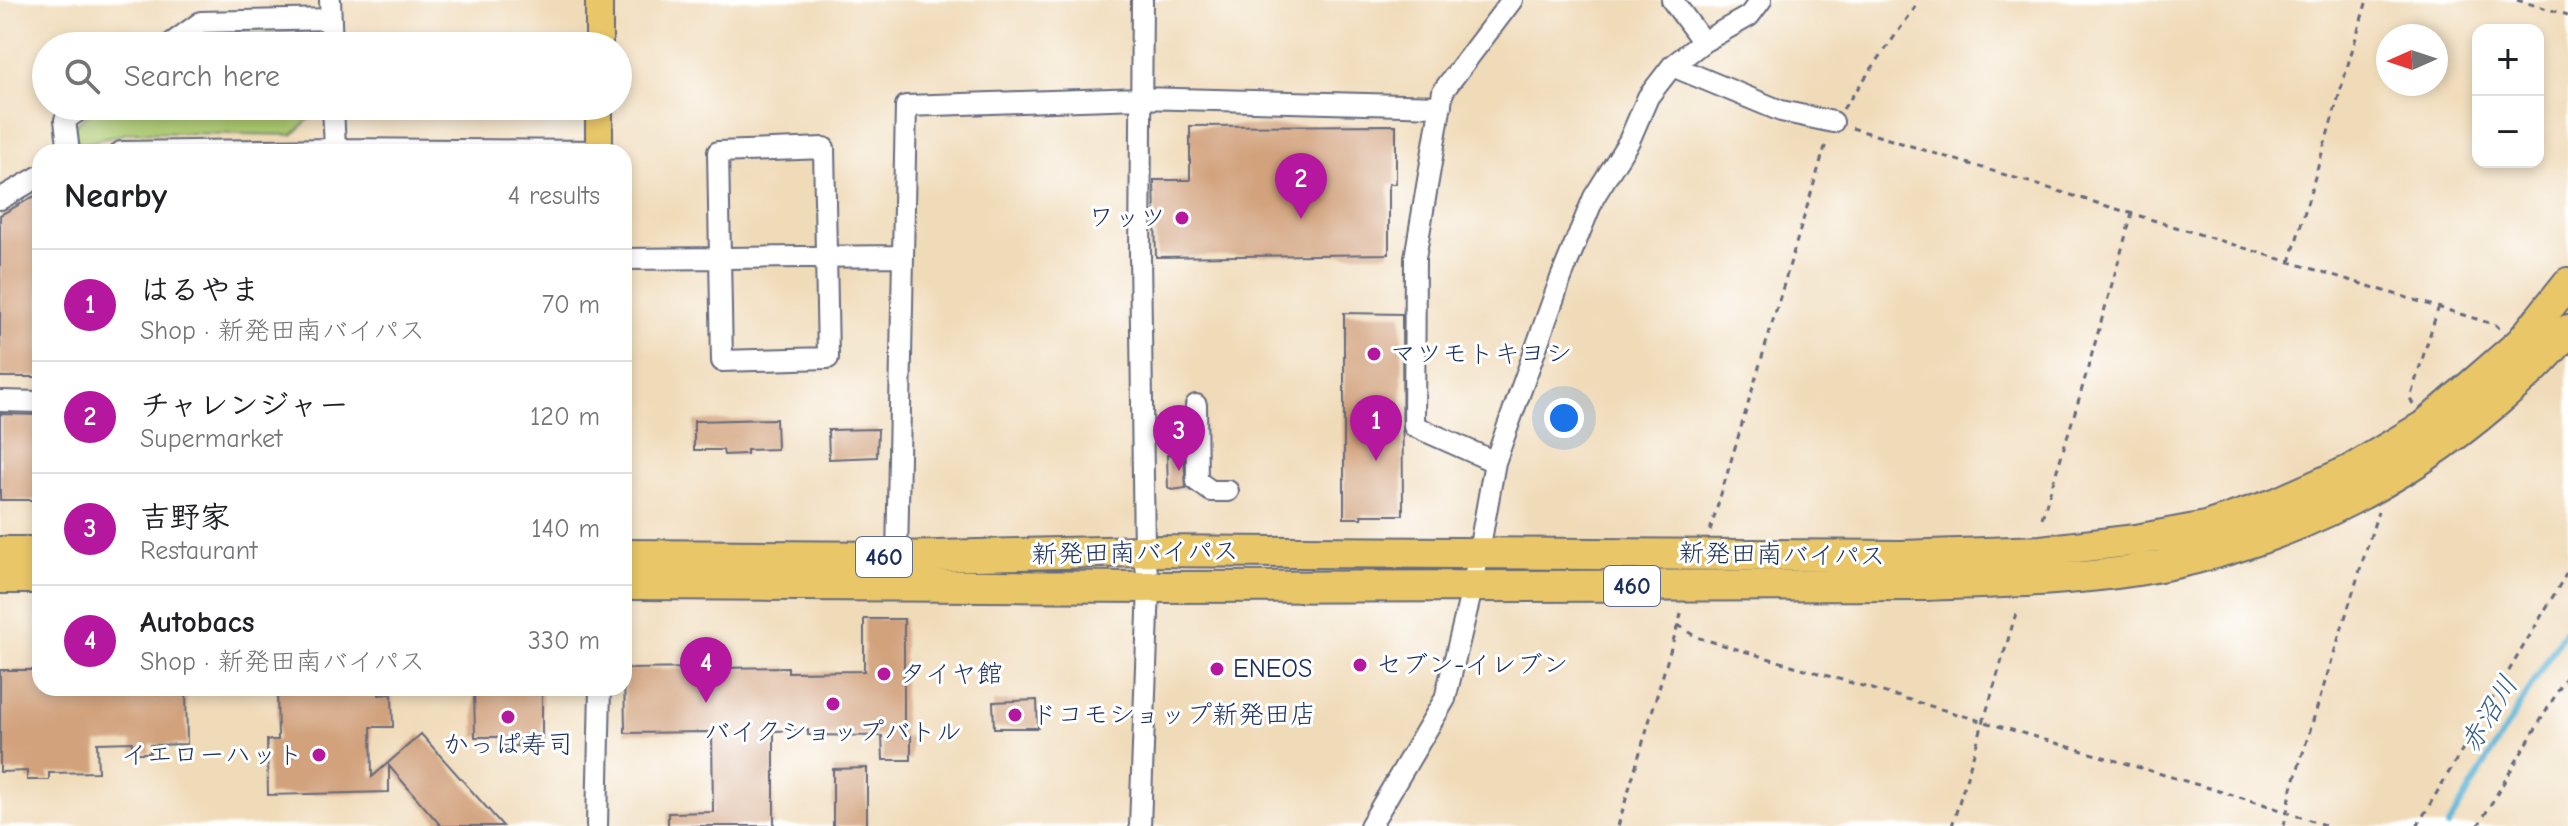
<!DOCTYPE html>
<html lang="en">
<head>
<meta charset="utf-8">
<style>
	body { margin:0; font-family:"Comic Neue","Klee One",sans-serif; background:#f2f2f2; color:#202124 }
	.controls { position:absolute; right:24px; top:24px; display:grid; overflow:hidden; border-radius:16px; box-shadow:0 4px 12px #0003 }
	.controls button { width:72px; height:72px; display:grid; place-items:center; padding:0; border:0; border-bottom:2px solid #e0e0e0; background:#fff; color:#202124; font:40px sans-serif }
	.compass { position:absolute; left:2376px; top:24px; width:72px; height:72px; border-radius:50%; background:#fff; box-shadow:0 4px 12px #0003; rotate:267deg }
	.you { position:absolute; left:1564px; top:418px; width:28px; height:28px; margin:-20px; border:6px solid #fff; border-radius:50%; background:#1a73e8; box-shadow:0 0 0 12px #1a73e833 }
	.badge { display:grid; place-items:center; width:52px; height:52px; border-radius:50%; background:#b5179e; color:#fff; font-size:26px; font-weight:700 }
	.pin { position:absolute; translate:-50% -66px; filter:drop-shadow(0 2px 4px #0008) }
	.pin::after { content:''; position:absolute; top:42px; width:28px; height:24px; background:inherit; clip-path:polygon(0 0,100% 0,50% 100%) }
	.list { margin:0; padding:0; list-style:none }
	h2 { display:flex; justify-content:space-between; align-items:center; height:104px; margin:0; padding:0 32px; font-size:34px }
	h2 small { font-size:26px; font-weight:400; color:#757577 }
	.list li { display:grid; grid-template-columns:52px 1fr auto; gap:24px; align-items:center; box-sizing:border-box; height:112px; padding:0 32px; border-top:2px solid #e0e0e0 }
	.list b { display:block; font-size:30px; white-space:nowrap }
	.list p { margin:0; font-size:26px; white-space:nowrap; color:#757577 }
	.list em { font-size:26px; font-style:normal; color:#757577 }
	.icon { flex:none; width:44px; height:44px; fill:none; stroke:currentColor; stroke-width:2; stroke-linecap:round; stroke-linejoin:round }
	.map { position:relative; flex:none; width:2568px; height:826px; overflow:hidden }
	.search { position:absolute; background:#fff; box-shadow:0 4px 12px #0003; left:32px; top:32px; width:600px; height:88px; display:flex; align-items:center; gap:20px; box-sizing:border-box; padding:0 28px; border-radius:44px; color:#757577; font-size:30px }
	.panel { position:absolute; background:#fff; box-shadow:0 4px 12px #0003; left:32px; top:144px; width:600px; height:552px; border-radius:24px }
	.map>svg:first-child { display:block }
	.green { fill:#adca70; stroke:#647c67; stroke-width:2 }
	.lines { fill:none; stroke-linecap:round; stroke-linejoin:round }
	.stream { stroke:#57b2d5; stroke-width:6 }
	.building { fill:#d2a27d }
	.minor-casing { stroke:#666b7e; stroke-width:24 }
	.major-casing { stroke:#666b7e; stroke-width:30 }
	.highway-casing { stroke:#666b7e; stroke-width:34 }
	.path { stroke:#666b7e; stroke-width:3; stroke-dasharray:6 6; stroke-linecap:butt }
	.minor { stroke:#fff; stroke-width:20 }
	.major { stroke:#e9c769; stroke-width:26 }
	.highway { stroke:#e9c769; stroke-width:30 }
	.poi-dot { fill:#b5179e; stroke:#fff; stroke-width:3 }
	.labels { text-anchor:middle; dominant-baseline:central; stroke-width:6; stroke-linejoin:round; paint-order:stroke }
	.shield { fill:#fff; stroke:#5f6d8e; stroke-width:2 }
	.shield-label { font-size:24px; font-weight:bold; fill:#1b2f5e }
	.poi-label { font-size:26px; fill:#1b2f5e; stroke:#fff; text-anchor:start }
	.street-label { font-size:26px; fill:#1b2f5e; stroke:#fff }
	.water-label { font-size:28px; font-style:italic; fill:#305d88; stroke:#fff }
</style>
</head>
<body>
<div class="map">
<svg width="2568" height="826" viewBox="0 0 2568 826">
	<rect width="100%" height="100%" fill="#fff"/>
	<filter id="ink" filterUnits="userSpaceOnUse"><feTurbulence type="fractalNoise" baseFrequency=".0125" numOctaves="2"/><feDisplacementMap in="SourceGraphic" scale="16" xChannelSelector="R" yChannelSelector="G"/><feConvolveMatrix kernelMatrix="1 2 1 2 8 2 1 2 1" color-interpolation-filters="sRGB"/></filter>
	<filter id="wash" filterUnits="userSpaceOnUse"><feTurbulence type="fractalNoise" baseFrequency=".006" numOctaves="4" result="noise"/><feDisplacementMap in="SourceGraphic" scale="32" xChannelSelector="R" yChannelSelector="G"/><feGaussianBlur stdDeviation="1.8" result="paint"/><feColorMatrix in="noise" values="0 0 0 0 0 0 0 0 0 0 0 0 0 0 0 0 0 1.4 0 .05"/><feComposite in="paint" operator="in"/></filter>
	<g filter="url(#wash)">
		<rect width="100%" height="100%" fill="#f0dbb9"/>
		<path class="green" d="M213,30L302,34L313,43V46H185Z
			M101,106H311L310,118L293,135L133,132L81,144L73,137L74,125Z"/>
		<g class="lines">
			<path class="stream" d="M2448,826L2568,625"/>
		</g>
		<g id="blocks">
			<path class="building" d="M1396,125V184H1389V254L1156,257L1154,180H1190V126Z
				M40,193V377H0V215Z
				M1344,313L1402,314L1403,515H1361L1362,518H1344Z
				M0,414L40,415V500H0Z
				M776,419L777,449L747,450V454L724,455L723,450H694V421Z
				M878,429L877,457L829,459L828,430Z
				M1184,454L1186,488L1172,490L1168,488L1167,455Z
				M864,619H904V737L911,736V760H883L882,736L808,735V730L774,731V826H668V813L713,812L712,732L625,733L624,669L788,667V672L864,671Z
				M0,670H40V688H186L187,744L150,745V753H132V742L97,743L98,772L49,773V780H27V771L0,772Z
				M277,688H379V695L392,694L393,727H371L372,777L421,734L503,826H441L389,766V792L268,795L267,740H278Z
				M474,688H542V738H517V746H503V737H475Z
				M1037,700L1038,728H994L993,702Z
				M867,768V826H833V769Z"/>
		</g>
	</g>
	<g filter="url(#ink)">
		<use href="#blocks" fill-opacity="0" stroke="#666b7e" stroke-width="2"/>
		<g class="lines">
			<g class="minor-casing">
				<path id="minor" d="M330,0L332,46
					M1672,0L1703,42
					M168,46L201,22L331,19
					M1672,66L1781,111L1833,122
					M333,106L335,149
					M824,148L828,358L722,361L718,152Z
					M69,152L65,120L85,106
					M121,152L335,149L599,151
					M0,199L40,176
					M624,259L903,256
					M0,401L40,402
					M1196,405L1197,481L1211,491H1228
					M1495,462L1414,426L1415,258L1443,91L1512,0
					M897,557L906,106L1140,98L1441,106
					M597,826L600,688
					M1140,826L1149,587L1144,551L1140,255L1142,0
					M1370,826L1445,699L1473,585L1495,462L1561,278L1594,197L1629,141L1648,97L1672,66L1703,42L1749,16L1761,0"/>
			</g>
			<g class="major-casing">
				<path id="major" d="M599,0V46
					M599,106V152"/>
			</g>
			<g class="highway-casing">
				<path id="highway" d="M0,552H40
					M624,555L897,557L1144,551L1902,556L2041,551L2136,540L2206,527L2275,504L2349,471L2424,426L2482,376L2521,342L2568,283
					M0,578H40
					M624,584L1149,587L1927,585C1997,582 2068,581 2138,570C2269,549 2395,489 2495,403C2521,381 2547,358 2568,330"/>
			</g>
			<path class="path" d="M2517,0L2568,15
				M1843,109L1914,9L1917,0
				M1852,128L2496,325L2501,330
				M2290,262L2367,0
				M2413,404L2410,398L2438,309
				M2042,518L2079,399L2132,214
				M1710,531L1827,140
				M1678,625L1696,637L2263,804L2327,826
				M1618,826L1682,611
				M1952,826L2017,610
				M2284,826L2292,788L2378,512
				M2417,826L2568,571
				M2478,826L2568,674"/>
			<use href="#minor" class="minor"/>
			<use href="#major" class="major"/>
			<use href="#highway" class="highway"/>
		</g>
	</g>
	<g class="poi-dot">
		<circle cx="1182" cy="218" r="8"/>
		<circle cx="1374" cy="354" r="8"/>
		<circle cx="1360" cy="665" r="8"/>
		<circle cx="1217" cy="669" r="8"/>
		<circle cx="884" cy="674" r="8"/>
		<circle cx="833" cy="704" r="8"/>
		<circle cx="1015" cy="715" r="8"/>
		<circle cx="508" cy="717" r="8"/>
		<circle cx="319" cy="755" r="8"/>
	</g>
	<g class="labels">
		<g class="shield">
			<rect x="856" y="537" width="56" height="40" rx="6"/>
			<rect x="1604" y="566" width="56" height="40" rx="6"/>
		</g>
		<g class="shield-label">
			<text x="884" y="557">460</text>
			<text x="1632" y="586">460</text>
		</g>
		<g class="poi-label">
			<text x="1166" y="218" text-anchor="end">ワッツ</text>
			<text x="1390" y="354">マツモトキヨシ</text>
			<text x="1376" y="665">セブン-イレブン</text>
			<text x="1233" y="669">ENEOS</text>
			<text x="900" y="674">タイヤ館</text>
			<text x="1031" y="715">ドコモショップ新発田店</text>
			<text x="833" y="732" text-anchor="middle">バイクショップバトル</text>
			<text x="508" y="745" text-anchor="middle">かっぱ寿司</text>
			<text x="303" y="755" text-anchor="end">イエローハット</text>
		</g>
		<g class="street-label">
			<text transform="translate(1135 553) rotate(-1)">新発田南バイパス</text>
			<text transform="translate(1782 555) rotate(1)">新発田南バイパス</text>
		</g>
		<g class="water-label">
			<text transform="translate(2489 714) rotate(-59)">赤沼川</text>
		</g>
	</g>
</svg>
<div class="controls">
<button>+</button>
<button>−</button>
</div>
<svg class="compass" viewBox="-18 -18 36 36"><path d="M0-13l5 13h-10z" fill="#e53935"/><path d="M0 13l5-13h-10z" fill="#757577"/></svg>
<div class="you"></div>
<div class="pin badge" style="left:1376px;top:461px">1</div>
<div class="pin badge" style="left:1301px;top:219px">2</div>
<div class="pin badge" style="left:1179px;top:471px">3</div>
<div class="pin badge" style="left:706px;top:703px">4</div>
<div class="search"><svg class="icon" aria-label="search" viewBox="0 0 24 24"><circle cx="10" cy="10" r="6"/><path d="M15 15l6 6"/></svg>Search here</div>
<section class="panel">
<h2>Nearby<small>4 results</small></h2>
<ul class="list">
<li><span class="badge">1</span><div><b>はるやま</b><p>Shop · 新発田南バイパス</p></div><em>70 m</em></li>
<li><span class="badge">2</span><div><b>チャレンジャー</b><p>Supermarket</p></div><em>120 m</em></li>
<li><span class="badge">3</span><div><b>吉野家</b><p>Restaurant</p></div><em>140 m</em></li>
<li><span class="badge">4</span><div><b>Autobacs</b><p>Shop · 新発田南バイパス</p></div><em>330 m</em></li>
</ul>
</section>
</div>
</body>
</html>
